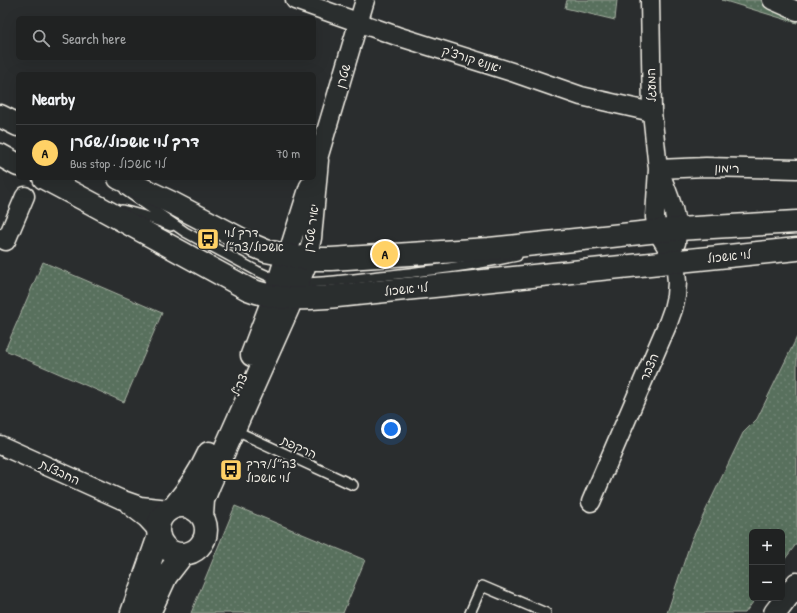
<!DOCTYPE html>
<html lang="en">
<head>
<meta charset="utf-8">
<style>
	body { margin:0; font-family:"Patrick Hand","Playpen Sans Hebrew",sans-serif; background:#2d2f2f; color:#f1f3f6 }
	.controls { position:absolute; right:12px; bottom:12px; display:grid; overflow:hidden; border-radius:6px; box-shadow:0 4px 16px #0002 }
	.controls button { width:36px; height:36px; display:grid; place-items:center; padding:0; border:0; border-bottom:1px solid #3d3f40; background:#202222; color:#f1f3f6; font:20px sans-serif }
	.you { position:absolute; left:391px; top:429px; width:14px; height:14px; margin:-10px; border:3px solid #fff; border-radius:50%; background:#1a73e8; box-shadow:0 0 0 6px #1a73e833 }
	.badge { display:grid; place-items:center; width:26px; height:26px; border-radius:50%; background:#ffd166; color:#111; font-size:13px; font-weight:700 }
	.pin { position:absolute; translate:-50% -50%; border:2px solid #fff; box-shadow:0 1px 4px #0006 }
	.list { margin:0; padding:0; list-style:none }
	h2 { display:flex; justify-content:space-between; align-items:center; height:52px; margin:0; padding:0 16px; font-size:17px }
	h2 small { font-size:13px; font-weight:400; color:#a2a4a5 }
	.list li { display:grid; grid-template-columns:26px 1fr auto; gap:12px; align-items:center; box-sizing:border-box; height:56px; padding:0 16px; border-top:1px solid #3d3f40 }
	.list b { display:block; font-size:15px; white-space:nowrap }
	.list p { margin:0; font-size:13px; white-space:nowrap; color:#a2a4a5 }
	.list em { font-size:13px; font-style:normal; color:#a2a4a5 }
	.icon { flex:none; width:22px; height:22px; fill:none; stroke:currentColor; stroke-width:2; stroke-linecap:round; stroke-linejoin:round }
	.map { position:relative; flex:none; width:797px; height:613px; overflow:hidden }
	.search { position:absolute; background:#202222; box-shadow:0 4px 16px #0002; left:16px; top:16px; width:300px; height:44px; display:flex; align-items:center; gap:10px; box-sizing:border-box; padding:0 14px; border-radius:6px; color:#a2a4a5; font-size:15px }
	.panel { position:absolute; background:#202222; box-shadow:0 4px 16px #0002; left:16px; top:72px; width:300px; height:108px; border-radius:6px }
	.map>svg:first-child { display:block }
	.grass { fill:url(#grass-dots); stroke:#a6b0a2 }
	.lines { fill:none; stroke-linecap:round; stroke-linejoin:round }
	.service-casing { stroke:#f4f1e8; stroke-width:12 }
	.minor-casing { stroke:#f4f1e8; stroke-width:21 }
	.tertiary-casing { stroke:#f4f1e8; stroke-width:25 }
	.secondary-casing { stroke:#f4f1e8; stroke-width:25 }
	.service { stroke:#2a2d2e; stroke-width:9 }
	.minor { stroke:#2a2d2e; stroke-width:18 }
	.tertiary { stroke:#2a2d2e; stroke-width:22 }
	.secondary { stroke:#2a2d2e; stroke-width:22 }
	.labels { text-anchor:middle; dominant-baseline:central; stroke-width:4; stroke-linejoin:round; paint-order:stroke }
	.street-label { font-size:12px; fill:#f4f1e8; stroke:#2a2d2e }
	.poi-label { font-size:12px; fill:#f4f1e8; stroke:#2a2d2e; text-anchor:start }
</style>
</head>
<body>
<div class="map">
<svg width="797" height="613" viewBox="0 0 797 613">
	<defs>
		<pattern id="grass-dots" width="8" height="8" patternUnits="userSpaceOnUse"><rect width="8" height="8" fill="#59705d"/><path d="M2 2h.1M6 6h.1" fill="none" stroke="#718574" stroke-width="1.8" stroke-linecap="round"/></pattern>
	</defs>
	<rect width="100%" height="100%" fill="#2a2d2e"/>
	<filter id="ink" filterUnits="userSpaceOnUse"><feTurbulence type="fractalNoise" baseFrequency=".025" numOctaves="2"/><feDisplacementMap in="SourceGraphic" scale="8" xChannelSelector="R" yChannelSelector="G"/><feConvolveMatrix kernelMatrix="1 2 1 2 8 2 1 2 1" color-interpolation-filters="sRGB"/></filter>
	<g filter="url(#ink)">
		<path class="grass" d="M567,0H617L615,20L565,8Z
			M722,0H797V23Z
			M43,262L162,313L124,402L5,350Z
			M797,337V543L782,563V532H752V598H756L745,613H667L691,541L743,433L757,419Z
			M235,506L365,560L343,613H191Z"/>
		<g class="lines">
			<g class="service-casing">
				<path id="service" d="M125,190L185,232L257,271L279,281
					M122,210L145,216L171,226
					M298,283C325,283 353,279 380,276C426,271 472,266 517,256
					M234,430L353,485
					M470,613L482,586L546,613"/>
			</g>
			<g class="minor-casing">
				<path id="minor" d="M295,0L397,36L515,73L581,96L652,112
					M772,0L797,11
					M658,169L706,167L797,169
					M314,172L365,0
					M660,173C669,196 679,217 676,243
					M0,238L6,241L25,196
					M287,256L309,186
					M307,259L312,238L319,160
					M0,445L120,499L140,506L169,509
					M591,502L668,323L673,309L676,296L677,282L675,261L657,231L655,217L658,169L652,112L650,0
					M129,505L146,518L158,531"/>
			</g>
			<g class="tertiary-casing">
				<path id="tertiary" d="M252,355L274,297L287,256
					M158 530a24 24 0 1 1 48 0a24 24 0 1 1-48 0Z
					M174,507C188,490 200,473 209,453
					M202,516L203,500L209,485L288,308L307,259
					M132,613L159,536
					M149,613L166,576L183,554"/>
			</g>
			<g class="secondary-casing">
				<path id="secondary" d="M0,116L18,125
					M0,155L18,165
					M44,178L93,204L248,289C276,300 297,299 327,297L797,249
					M119,178L172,203L252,245L266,251L307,259H331L489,249L678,229L797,222
					M775,613L797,584"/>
			</g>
			<use href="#service" class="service"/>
			<use href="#minor" class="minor"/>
			<use href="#tertiary" class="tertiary"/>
			<use href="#secondary" class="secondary"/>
		</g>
	</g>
	<defs>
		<g id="bus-square" transform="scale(1.15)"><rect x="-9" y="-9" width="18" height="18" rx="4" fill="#ffd166" stroke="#2a2d2e"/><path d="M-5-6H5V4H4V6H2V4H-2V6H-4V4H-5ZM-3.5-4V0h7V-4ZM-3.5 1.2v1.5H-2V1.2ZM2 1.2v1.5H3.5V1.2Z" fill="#111"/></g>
	</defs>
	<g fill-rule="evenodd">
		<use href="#bus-square" x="208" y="239"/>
		<use href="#bus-square" x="231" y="470"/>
	</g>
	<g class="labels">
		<g class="street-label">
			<text transform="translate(472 59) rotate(18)">יאנוש קורצ'ק</text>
			<text transform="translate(343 76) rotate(-74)">שטרן</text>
			<text transform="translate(651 85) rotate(-91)">המעגל</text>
			<text transform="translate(727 168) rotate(2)">רימון</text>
			<text transform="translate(311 228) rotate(-82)">יאיר שטרן</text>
			<text transform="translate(729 256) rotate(-6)">לוי אשכול</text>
			<text transform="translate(406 289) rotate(-6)">לוי אשכול</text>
			<text transform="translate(649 367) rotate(-67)">הצבר</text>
			<text transform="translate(239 385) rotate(-66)">צה"ל</text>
			<text transform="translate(299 447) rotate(25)">הרקפת</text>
			<text transform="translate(60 472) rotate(25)">החבצלת</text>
		</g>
		<g class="poi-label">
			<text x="224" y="232">דרך לוי<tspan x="224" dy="14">אשכול/צה״ל</tspan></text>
			<text x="246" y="463">צה״ל/דרך<tspan x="246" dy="14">לוי אשכול</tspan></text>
		</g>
	</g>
</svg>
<div class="controls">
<button>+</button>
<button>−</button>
</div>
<div class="you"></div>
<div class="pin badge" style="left:385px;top:254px">A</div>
<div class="search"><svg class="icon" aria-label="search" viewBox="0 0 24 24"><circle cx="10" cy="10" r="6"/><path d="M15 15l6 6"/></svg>Search here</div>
<section class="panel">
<h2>Nearby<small></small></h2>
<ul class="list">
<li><span class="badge">A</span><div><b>דרך לוי אשכול/שטרן</b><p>Bus stop · לוי אשכול</p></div><em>70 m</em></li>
</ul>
</section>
</div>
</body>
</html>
